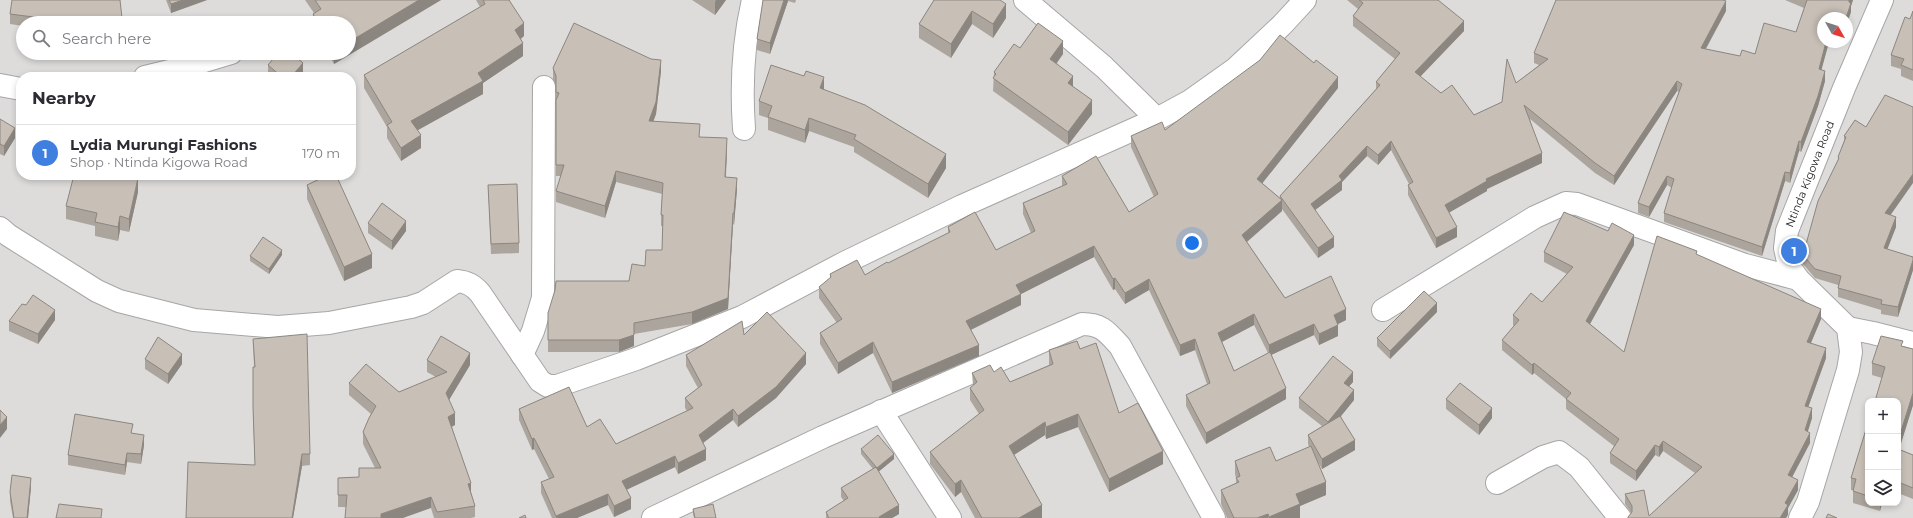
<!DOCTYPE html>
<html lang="en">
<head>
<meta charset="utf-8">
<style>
	body { margin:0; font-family:Montserrat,sans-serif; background:#f7f7f7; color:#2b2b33 }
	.controls { position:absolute; right:12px; bottom:12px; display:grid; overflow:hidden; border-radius:8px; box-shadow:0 2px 6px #0003 }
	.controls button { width:36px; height:36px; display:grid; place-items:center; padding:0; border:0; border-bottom:1px solid #e1e1e2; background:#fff; color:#2b2b33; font:20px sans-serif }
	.compass { position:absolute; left:1817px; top:12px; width:36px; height:36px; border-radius:50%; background:#fff; box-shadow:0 2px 6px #0003; rotate:129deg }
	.you { position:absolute; left:1192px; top:243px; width:14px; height:14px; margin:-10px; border:3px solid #fff; border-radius:50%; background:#1a73e8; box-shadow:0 0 0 6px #1a73e833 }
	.badge { display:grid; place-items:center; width:26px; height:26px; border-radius:50%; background:#cd1000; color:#fff; font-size:13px; font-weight:700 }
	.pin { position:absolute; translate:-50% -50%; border:2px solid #fff; box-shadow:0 1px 4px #0006 }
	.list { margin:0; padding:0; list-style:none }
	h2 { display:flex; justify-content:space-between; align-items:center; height:52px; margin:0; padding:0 16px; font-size:17px }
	h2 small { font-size:13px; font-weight:400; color:#7c7c81 }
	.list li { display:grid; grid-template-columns:26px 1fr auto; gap:12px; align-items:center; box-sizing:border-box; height:56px; padding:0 16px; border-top:1px solid #e1e1e2 }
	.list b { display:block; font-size:15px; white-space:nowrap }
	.list p { margin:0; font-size:13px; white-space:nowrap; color:#7c7c81 }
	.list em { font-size:13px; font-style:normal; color:#7c7c81 }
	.icon { flex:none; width:22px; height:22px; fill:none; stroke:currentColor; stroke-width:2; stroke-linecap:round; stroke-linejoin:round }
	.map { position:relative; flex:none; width:1913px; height:518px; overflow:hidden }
	.search { position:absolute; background:#fff; box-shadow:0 2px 6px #0003; left:16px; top:16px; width:340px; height:44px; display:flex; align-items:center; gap:10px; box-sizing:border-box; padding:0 14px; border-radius:22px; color:#7c7c81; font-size:15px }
	.panel { position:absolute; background:#fff; box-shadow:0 2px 6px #0003; left:16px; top:72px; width:340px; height:108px; border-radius:16px }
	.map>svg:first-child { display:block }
	.residential { fill:#dddcdb; fill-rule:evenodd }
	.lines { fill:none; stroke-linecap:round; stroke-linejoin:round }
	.minor-casing { stroke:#a6a6a6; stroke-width:24 }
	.minor { stroke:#fff; stroke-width:22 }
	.wall { fill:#aca59d; fill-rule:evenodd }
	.shaded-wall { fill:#8c8680 }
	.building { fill:#c8c0b7; stroke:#8c8680 }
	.labels { text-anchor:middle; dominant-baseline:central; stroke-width:3; stroke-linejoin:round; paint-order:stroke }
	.street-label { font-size:11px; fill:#1f1f1f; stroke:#fff }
</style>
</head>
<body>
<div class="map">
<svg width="1913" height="518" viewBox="0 0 1913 518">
	<rect width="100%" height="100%" fill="#f0ede4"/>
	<path class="residential" d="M0,0H1913V518H0ZM1823,18H1847V42H1823ZM23,23H349V53H23ZM21,77H351V175H21ZM1868,401H1898V503H1868Z"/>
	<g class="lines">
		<g class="minor-casing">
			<g id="minor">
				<path d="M1025,0L1104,67L1157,119"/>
				<path d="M145,77L178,69L231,53"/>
				<path d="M0,85L21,89"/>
				<path d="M744,129C741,86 743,42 753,0"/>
				<path d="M0,228L8,235L97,291L119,301L194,320L278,327L329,323L411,307L423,303L457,281C467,282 473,285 480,293L540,381L548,386H557L636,359L742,317L844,263L962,206L1157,119L1190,101L1235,69L1282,25L1305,0"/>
				<path d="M1383,310L1535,217L1566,203L1577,204L1745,265L1798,279"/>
				<path d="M1848,328L1873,333L1913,343"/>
				<path d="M522,355L533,331L543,298L544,87"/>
				<path d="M881,411L950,518"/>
				<path d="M1497,483L1543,457L1559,452L1579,467L1620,518"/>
				<path d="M653,518L823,437L1082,324C1102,324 1107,332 1120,346L1214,518"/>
				<path id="s1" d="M1800,518L1808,502L1848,370L1851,352L1848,328L1798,279L1789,266L1785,248L1787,231L1844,88L1882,0"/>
			</g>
		</g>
		<use href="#minor" class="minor"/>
	</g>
	<path class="wall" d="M166,0H207L171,13Z
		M305,0H441L334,64L328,53H349V23H313V14L314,13Z
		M476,0H509L524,36L521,39L523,56L483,83V94L417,130L421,148L401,161L387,138V127L364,88V75L480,7Z
		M692,0H726L715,15Z
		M763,0H796L795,3L788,1L770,54L757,50V39Z
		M934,0L1006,18L993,38L972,24L951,58L919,38V24Z
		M1347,0H1438L1464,31L1420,77L1441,93L1474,115L1502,102L1516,83L1539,65L1534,63V53L1726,11L1706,49L1740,56L1755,54L1796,32L1804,8L1785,0H1853L1851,6V12L1847,23V18H1823V42H1829L1821,70L1825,81L1818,106L1801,152L1799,151L1790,183L1785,181L1762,256L1664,222V213L1672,188L1667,185L1649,217L1638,213V203L1679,92L1677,91L1614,185L1595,173L1530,119L1542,163L1487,189V191L1449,212L1457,237L1436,248L1408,195V185L1409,184L1391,150L1378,165L1367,156L1342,182V190L1315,210L1334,247L1318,258L1282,209V211L1247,242L1285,298L1346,320L1338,324V336L1319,345L1314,335L1271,355L1286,399L1206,444L1186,406V395L1207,384L1195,350L1180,356L1149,290L1125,304L1115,289L1113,290L1094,257L1021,294V305L971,330L979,356L892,393L873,353L838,374L820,344V333L837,323L819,298V287L830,279V274L865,275L948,233V227L996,250L1031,233L1023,214V203L1062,186V176L1129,212L1154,197L1131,147V136L1165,130L1338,88L1262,183L1280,198V196L1376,89V82L1395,59L1353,26V16L1358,9ZM1254,325L1268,353L1234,371L1222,342Z
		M1913,11V81L1901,76V69L1891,66V55L1910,19Z
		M10,14L122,18V23H23V26L10,24Z
		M1020,48L1063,54L1057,63L1092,114L1068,145L993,91L994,72Z
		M268,65L303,73L299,77H270L268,75Z
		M553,68L661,71L656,114L653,122L700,137L727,150L726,177L737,189L734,225L733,224L728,309L692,324L634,334V346L619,352H548V313L629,281L662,250L663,226H661V215L662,194L616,182L605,218L556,202V191L561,176H556V87L553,79Z
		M824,89L946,168L928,198L854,152V147L809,131L805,143L768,130V118L759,115V101Z
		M0,119L15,138L4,156L0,154Z
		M1855,120L1890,215L1896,227L1887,249L1913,257V270L1898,317L1881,314V310L1838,297V285L1815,278L1803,264V255L1838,161V157L1844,141V136Z
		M307,185L372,268L344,281L307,199Z
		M488,185L519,243V253L491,254Z
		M138,192L129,232L120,230L118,241L95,236V226L66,219V206Z
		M368,223L406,231L392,250L368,233Z
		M1608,231L1634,245L1590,324L1624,352L1697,255L1821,319L1811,343L1826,358L1808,407L1812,418L1808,431L1810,443L1792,477L1798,490L1788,508V515L1628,518L1631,513L1625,504V494L1649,516L1695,473L1663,451L1659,457L1655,455L1636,481L1610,463V453L1614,446L1566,409V399L1534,373L1532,375L1502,350V340L1514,326L1513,325V315L1542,302L1567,274L1544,262V252Z
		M282,255L269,274L250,261V256Z
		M26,305L55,320L38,344L9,331V321Z
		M1437,312L1390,359L1377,346V338Z
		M744,335L806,364L776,398L738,427L733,420L703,443L706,460L678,474L675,467L627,489L631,509L614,517L608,505L577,518H552L541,493V482L549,479L534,449L532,450L519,420V409L587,427L616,444L687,411L685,408V398L698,388L686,366V355Z
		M253,339L310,454V465L302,466L293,518H186L255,465L253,418V367H254Z
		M1903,346L1913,349V405L1899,449L1913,455V499L1898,493V401L1882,378L1872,375V363Z
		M1080,349L1119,413L1163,464L1109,492L1078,427L1046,439L1045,435L1014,455L1042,518H975L961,492L955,497L930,464V452L979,414L970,400V388L973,386L972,373L994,372L1010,382L1049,365V350Z
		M145,359L182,364L168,384L145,369Z
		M427,360L470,365L449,400L455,425L452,427L471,492L475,506V517L471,518H434L431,508L338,507V478L359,477L375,468L363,444V432L371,414L349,395V383L399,392L436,377L427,372Z
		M1353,382L1349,386L1354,400L1341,416L1355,450L1322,469L1318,462L1326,495L1300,506V518H1227L1221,504V490L1236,483V478L1235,474V461H1276L1309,447L1308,444V435L1322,426L1299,408V398Z
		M1446,399L1492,418L1479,435L1446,409Z
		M1868,423V503H1882L1880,511L1853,503V490H1851V478Z
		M133,433L144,445L141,464L127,462L125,475L68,465V455Z
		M861,449L894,459L878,472L899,514L892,518H826V512L844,501L841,497V488L873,469L861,454Z
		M31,487L28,518H13L10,501V492Z
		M693,509L716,518H694L693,514Z"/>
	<path class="shaded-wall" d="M183,0H207L171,13V4Z
		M419,0H441L334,64V53H349V42Z
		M716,0H726L715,15V2Z
		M784,0H788V1L770,54V43Z
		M1849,0H1853L1851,6V12L1847,23V18H1846Z
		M1726,1V11L1701,57V48Z
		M1006,4V18L993,38V24Z
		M972,11V24L951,58V44Z
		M1464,21V31L1415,82V72Z
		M524,23V36L515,43V30Z
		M1063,41V54L1050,72V59Z
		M1826,42H1829L1819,79V69Z
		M523,43V56L483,83V94L411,134V121L478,73Z
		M661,60V71L656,114L649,133V121Z
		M303,63V73L299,77H291Z
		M1825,71V81L1818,106L1801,152V142Z
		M1073,76V89L1068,83Z
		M824,77V91L820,88Z
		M1338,77V88L1257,190V179Z
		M1677,81V91L1614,185V176Z
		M1092,100V114L1068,145V132Z
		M809,118V131L805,143V130Z
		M15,128V138L4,156V146Z
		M421,135V148L401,161V148Z
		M727,138V150L725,188V177Z
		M1391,141V150L1378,165V155Z
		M1799,141V151L1790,183V173Z
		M1367,146V156L1342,182V190L1311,213V204L1339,176Z
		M1542,153V163L1487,189V191L1445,215V205L1486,179Z
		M946,154V168L928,198V184Z
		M616,171V182L605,218V206Z
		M1785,172V181L1762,256V247Z
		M1913,174V183L1885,223V213Z
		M1667,176V185L1649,217V207Z
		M138,178V192L129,232V219Z
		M737,178V189L734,225V213Z
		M1282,200V211L1242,246V235Z
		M733,213V224L728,309L692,324V312Z
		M120,216V230L118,241V227Z
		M1896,217V227L1884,258V248Z
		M406,221V231L392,250V241Z
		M1457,227V237L1436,248V238Z
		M1634,235V245L1586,331V321Z
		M1334,237V247L1318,258V248Z
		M1094,246V257L1021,294V305L966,332V321L1016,285Z
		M282,250V255L269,274V269Z
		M372,254V268L344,281V267Z
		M1913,260V270L1898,317V307Z
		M1115,278V289L1113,290V279Z
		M1149,279V290L1125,304V293Z
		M1437,303V312L1390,359V351Z
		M1346,309V320L1334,326V315Z
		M1821,309V319L1807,352V342Z
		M55,310V320L38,344V334Z
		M1254,314V325L1218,344V333Z
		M634,323V346L619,352V340Z
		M1314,324V335L1269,356V345Z
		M1338,325V336L1319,345V334Z
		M1195,339V350L1180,356V345Z
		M873,342V353L838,374V363Z
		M979,345V356L892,393V382Z
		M1826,348V358L1805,416V406Z
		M470,353V365L446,405V393Z
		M806,353V364L776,398L738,427V416Z
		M182,354V364L168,384V374Z
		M1534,363V373L1532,375V365Z
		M1353,372V382L1344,392V383Z
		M1286,388V399L1206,444V433Z
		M1354,390V400L1328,432V422Z
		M1913,393V405L1898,453V441Z
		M1492,408V418L1479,435V425Z
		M1812,408V418L1805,440V430Z
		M733,409V420L699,446V435Z
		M455,413V425L448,428V417Z
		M1078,414V427L1046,439V427Z
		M7,417V429L0,438V425Z
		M1045,422V435L1009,458V446Z
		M1810,433V443L1788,485V475Z
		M144,435V445L141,464V454Z
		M534,438V449L532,450V439Z
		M1355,440V450L1322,469V459Z
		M1663,441V451L1659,457V447Z
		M1655,445V455L1636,481V471Z
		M706,449V460L678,474V463Z
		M1163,451V464L1109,492V479Z
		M127,453V462L125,475V465Z
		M302,454V466L293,518H292Z
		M894,454V459L877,473V468Z
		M675,456V467L622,492V481Z
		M31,478V487L28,518H27Z
		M961,480V492L955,497V484Z
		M1798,480V490L1788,508V515L1786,518H1780L1785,503Z
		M1326,482V495L1300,506V518H1269V517L1296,494Z
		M471,483V495L468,484Z
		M608,494V505L577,518H556V516Z
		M431,497V508L403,518H381V514Z
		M631,498V509L614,517V506Z
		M1880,503H1882L1880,511Z
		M899,505V514L892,518H879V517Z
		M1042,505V518H1019Z
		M1268,514V518H1257Z"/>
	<path class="building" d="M12,0H120L122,18L80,23L10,14Z
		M169,0H183L171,4Z
		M315,0H419L349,42V23H318L313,14L321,9Z
		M483,0H509L524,23L515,30L523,43L478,73L483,81L411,121L421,135L401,148L387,125L392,122L364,75L485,4Z
		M763,0H784L770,43L757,39Z
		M934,0H1000L1006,4L993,24L972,11L951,44L919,24Z
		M1359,0H1438L1464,21L1415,72L1441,93L1452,85L1474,115L1502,102L1507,59L1516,83L1548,59L1534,53L1556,0H1723L1726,1L1701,48L1740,56L1742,50L1755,54L1764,23L1796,32L1807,0H1849V2L1851,3L1846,18H1823V42H1826L1819,69L1825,71L1818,96L1801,142L1799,141L1790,173L1785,172L1762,247L1664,213L1674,179L1667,176L1649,207L1638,203L1682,84L1677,81L1614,176L1595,163L1524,105L1542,153L1486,179L1487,181L1445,205L1457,227L1436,238L1408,185L1413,182L1391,141L1378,155L1367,146L1339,176L1342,180L1311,204L1334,237L1318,248L1280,196L1380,85L1376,82L1400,53L1353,16L1363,3Z
		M1913,11V70L1901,65L1904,59L1891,55L1905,17L1910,19Z
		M574,23L651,59L661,60L656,102L649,121L700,124L699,137L727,138L725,177L737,178L734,213H733L728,298L692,312L634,323V335L619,340H548V313L555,290L556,281H629L632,264L645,266L646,250H662L663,215H661L663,183L616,171L605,206L556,191L564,165H556V100L559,93L556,92V76L553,68Z
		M1038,23L1063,41L1050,59L1073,76L1068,83L1092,100L1068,132L993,78L996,74L994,72L1014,44L1020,48Z
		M1280,35L1314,63L1316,60L1338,77L1257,179L1282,200L1242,235L1285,298L1331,276L1346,309L1334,315L1338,325L1319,334L1314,324L1269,345L1254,314L1218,333L1234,371L1270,352L1286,388L1206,433L1186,395L1210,383L1195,339L1180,345L1149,279L1125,293L1115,278L1113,279L1094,246L1016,285L1021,294L966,321L979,345L892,382L873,342L838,363L820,333L842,319L819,287L831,277L830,274L857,260L865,275L887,262L888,263L950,232L948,227L975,212L996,250L1035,231L1023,203L1067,184L1062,176L1096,156L1129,212L1158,194L1131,136L1162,122L1165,130L1260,60Z
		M278,53H291L303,63L291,77H282L268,65Z
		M771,65L804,76L806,71L824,77L820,88L865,105L946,154L928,184L854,139L856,135L809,118L805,130L768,117L772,106L759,101Z
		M1885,95L1913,107V174L1885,213L1896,217L1884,248L1913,257V260L1898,307L1881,304L1882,300L1838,288L1841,276L1815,269L1803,255L1818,201L1839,158L1838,157L1846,137L1844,136L1855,120L1866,127Z
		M0,119L15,128L4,146L0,144Z
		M74,175H126L138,178L129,219L120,216L118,227L95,222L97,213L66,206Z
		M328,175H336L372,254L344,267L307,185Z
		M517,184L519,243L491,244L488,185Z
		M382,203L406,221L392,241L368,223Z
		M1564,212L1608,231L1612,223L1634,235L1586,321L1624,352L1657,236L1697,251L1696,254L1821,309L1807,342L1826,348L1805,406L1812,408L1805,430L1810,433L1788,475L1798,480L1785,503L1788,505L1780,518H1628V517L1632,512V506L1625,494L1644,490L1649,516L1702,467L1663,441L1659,447L1655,445L1636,471L1610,453L1619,439L1566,399L1571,393L1534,363L1532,365L1502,340L1519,320L1513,315L1531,293L1542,302L1573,267L1544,252Z
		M263,237L282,250L269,269L250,256Z
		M1424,291L1437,303L1390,351L1377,338Z
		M33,295L55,310L38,334L9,321L22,304L26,305Z
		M767,312L806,353L776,387L738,416L733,409L699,435L706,449L678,463L675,456L622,481L631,498L614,506L608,494L556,516L541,482L554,477L534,438L532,439L519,409L569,387L587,427L600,419L616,444L693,408L685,398L702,385L686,355L742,321L744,335Z
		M307,334L310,454H302L292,518H186L188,462L255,465L253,407V367H255L253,339Z
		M441,336L470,353L446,393L455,413L448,417L471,483L468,484L475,506L437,512L431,497L381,514V518H345L347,495H338V478L359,477V468H381L363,432L369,418L376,406L349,383L366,364L399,392L447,372L427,360Z
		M1881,336L1903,341L1901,346L1913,349V393L1898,441V401H1875L1885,367L1872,363Z
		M158,337L182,354L168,374L145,359Z
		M1077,341L1080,349L1096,343L1119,413L1138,403L1163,451L1109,479L1078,414L1046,427L1045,422L1009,446L1042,505L1019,518H982L961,480L955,484L930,452L984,410L970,388L977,382L972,373L990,365L994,372L1001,367L1010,382L1053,364L1049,350Z
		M1333,356L1353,372L1344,383L1354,390L1328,422L1299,398Z
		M1460,383L1492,408L1479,425L1446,399Z
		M0,410L7,417L0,425Z
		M75,414L133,424L131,433L144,435L141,454L127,453L125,465L68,455Z
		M1340,416L1355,440L1322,459L1308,435Z
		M1868,423V496L1853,491L1856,479L1851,478Z
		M878,435L894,454L877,468L861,449Z
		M1311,446L1326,482L1296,494L1300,504L1269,517L1268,514L1257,518H1234L1221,490L1239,482L1236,478L1240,476L1235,461L1270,447L1276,461Z
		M1898,449L1913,455V488L1898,482Z
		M876,467L899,505L879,517L880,518H829L826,512L848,498L841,488Z
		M12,475L31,478L27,518H14L10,492Z
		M59,504L102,509L101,518H56Z
		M713,504L716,518H695L693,509Z
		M1828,514L1837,518H1826Z
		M525,515L526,518H519Z"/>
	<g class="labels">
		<g class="street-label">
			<text stroke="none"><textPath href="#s1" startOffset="381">Ntinda Kigowa Road</textPath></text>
		</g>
	</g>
</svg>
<div class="controls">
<button>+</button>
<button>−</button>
<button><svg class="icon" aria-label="layers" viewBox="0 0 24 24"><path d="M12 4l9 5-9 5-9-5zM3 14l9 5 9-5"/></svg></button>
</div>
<svg class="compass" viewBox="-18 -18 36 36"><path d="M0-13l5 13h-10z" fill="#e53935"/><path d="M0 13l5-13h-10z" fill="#7c7c81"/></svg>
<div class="you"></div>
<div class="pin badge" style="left:1794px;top:251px;background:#3f7fe0">1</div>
<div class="search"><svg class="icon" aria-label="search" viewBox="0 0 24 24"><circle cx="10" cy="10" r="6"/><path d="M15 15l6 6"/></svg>Search here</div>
<section class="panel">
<h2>Nearby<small></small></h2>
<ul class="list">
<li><span class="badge" style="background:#3f7fe0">1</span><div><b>Lydia Murungi Fashions</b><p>Shop · Ntinda Kigowa Road</p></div><em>170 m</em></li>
</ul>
</section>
</div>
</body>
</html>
